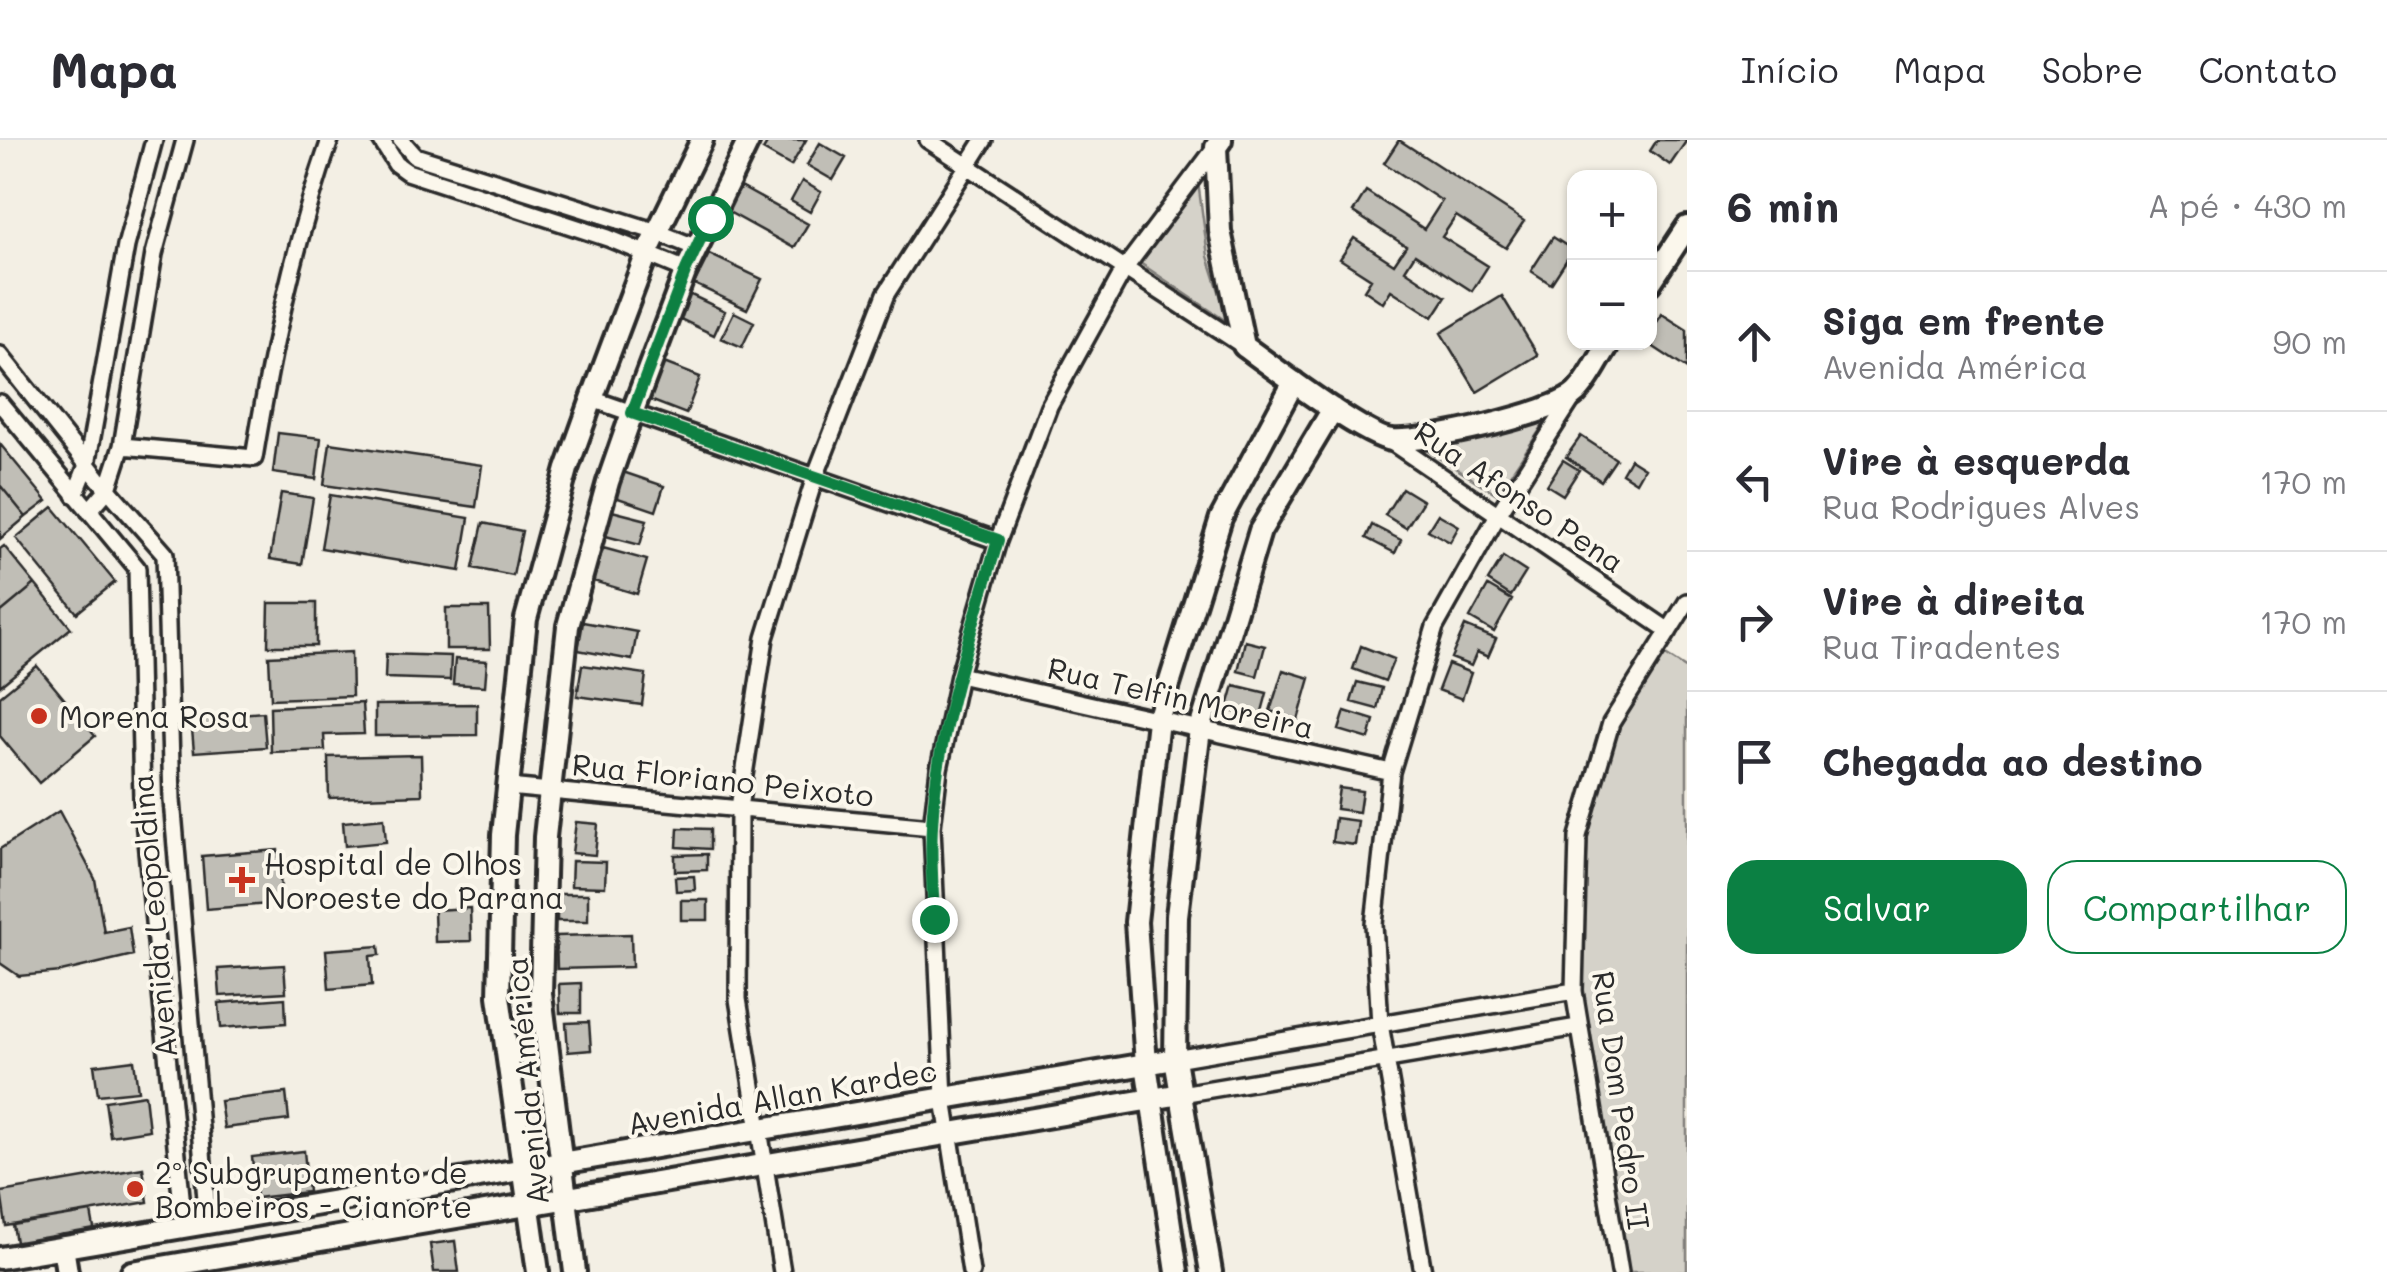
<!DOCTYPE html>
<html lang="pt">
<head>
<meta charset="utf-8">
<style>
	body { margin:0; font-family:Mali,sans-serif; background:#f2f2f3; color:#2b2b33 }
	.controls { position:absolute; right:30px; top:30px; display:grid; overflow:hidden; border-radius:20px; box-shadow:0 2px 8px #0004 }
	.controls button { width:90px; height:90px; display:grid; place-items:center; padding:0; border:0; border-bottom:2px solid #e1e1e2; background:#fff; color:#2b2b33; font:50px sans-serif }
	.stop { position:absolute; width:30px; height:30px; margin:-22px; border:8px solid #0b8043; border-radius:50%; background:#fff }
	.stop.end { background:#0b8043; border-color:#fff; box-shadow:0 2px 10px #0008 }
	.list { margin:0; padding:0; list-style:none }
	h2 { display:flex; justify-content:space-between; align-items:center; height:130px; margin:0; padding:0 40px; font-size:42px }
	h2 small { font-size:32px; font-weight:400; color:#7c7c81 }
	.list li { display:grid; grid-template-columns:65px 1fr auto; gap:30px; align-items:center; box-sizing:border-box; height:140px; padding:0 40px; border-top:2px solid #e1e1e2 }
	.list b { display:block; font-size:38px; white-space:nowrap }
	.list p { margin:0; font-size:32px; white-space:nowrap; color:#7c7c81 }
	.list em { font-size:32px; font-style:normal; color:#7c7c81 }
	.actions { display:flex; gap:20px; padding:30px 40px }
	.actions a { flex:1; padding:22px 0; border:2px solid #0b8043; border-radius:30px; text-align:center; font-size:35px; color:#0b8043 }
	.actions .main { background:#0b8043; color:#fff }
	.icon { flex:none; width:55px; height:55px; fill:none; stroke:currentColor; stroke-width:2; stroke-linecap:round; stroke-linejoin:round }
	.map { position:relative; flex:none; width:1687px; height:1132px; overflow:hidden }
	header { display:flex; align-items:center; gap:60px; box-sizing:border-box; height:140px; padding:0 50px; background:#fff; border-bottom:2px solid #e1e1e2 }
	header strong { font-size:48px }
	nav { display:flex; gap:55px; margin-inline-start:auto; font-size:35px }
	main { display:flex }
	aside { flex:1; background:#fff }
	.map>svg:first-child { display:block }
	.green { fill:#d5d2c9; stroke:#807e7a; stroke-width:2.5 }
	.building { fill:#c0beb6; stroke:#2b2b2b; stroke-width:2.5 }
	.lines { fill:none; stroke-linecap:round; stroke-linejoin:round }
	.minor-casing { stroke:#2b2b2b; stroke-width:22 }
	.major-casing { stroke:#2b2b2b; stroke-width:28 }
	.minor { stroke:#fbf7ec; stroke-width:15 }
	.major { stroke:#fbf7ec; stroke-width:20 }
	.route { stroke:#0b8043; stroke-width:12 }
	.poi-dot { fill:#c8321e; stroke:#fbf7ec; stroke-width:4 }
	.labels { text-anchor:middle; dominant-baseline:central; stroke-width:8; stroke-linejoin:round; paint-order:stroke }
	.street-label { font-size:30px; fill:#2b2b2b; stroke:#fbf7ec }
	.poi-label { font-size:30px; fill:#2b2b2b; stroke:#fbf7ec; text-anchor:start }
</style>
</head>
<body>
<header>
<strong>Mapa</strong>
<nav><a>Início</a><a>Mapa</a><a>Sobre</a><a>Contato</a></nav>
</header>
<main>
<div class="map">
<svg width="1687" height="1132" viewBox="0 0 1687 1132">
	<rect width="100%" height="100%" fill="#f3efe4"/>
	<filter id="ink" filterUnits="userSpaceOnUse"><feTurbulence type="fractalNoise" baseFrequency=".01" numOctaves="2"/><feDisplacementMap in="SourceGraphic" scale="20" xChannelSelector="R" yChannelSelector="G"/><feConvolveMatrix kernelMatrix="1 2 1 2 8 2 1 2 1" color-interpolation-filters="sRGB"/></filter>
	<g filter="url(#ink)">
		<path class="green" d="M1198,42L1208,116L1229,183L1140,123Z
			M1548,278L1497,354L1423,308L1488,297Z
			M1664,514L1687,529V1132H1626L1580,855L1588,694L1619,588Z"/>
		<path class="building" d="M769,0H806L791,26L763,10Z
			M1399,0L1524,81L1506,108L1456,76L1442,97L1488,126L1472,151L1415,114L1405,130L1446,157L1433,177L1391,150L1383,163L1364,150L1371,139L1340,119L1354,98L1394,124L1406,106L1353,72L1366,51L1424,89L1442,61L1384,23Z
			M1657,0H1687L1670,25L1650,11Z
			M820,3L846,18L833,40L807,25Z
			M802,41L821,52L810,72L791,61Z
			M741,47L808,84L794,108L727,71Z
			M1553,97L1573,110L1551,144L1531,131Z
			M709,114L762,139L747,169L694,144Z
			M689,154L725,171L714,195L678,178Z
			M1502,156L1538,215L1477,252L1441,193Z
			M734,172L754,182L742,207L721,198Z
			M1662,174L1687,190V229L1646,202H1650V193Z
			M664,223L700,237L686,274L650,260Z
			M278,293L321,298L316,339L273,333Z
			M1581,296L1616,319L1601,341L1566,317Z
			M330,303L482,325L476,367L324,345Z
			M0,304L47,361L26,377L0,345Z
			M1630,319L1644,328L1636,342L1622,333Z
			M1563,320L1579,330L1563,355L1547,345Z
			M623,332L664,346L656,371L615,357Z
			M0,345L26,377L0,399Z
			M1402,348L1423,361L1406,388L1385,375Z
			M281,353L313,358L302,424L270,419Z
			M330,355L469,378L460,431L321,408Z
			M53,367L115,442L77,473L16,398Z
			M608,370L647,380L640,405L602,395Z
			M1438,374L1459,386L1450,402L1428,390Z
			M483,383L522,391L513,436L473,428Z
			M1372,385L1401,400L1395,413L1366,398Z
			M4,406L35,444L0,473V409Z
			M603,408L647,420L637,454L593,441Z
			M1503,417L1526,432L1511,456L1488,441Z
			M35,444L71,488L0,546V473Z
			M1488,446L1512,460L1494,492L1470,478Z
			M269,463H316V506H268Z
			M446,468H489L490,509H446Z
			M583,482L637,492L632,520L578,510Z
			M1465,486L1496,499L1488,517L1477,512L1471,526L1451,518Z
			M1245,501L1265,506L1257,536L1238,531Z
			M1361,506L1394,519L1385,541L1353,529Z
			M351,512L352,556L271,559L269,516Z
			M386,514L451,516L450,540L385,538Z
			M455,519L487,521L485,546L453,544Z
			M1448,524L1471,533L1462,559L1438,550Z
			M582,525L646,534L642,565L577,556Z
			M37,526L95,596L39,643L0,596V556Z
			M1283,530L1310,538L1298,580L1270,571Z
			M1357,542L1382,548L1377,569L1351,562Z
			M1234,545L1267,553L1260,579L1227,570Z
			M362,563L364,594L324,595L325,610L271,612L270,567Z
			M477,564V595L375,596V565Z
			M1345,571L1374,580L1369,599L1339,590Z
			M263,572L266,607L194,612L191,578Z
			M421,615L422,655L329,658L328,617Z
			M1339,648L1362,651L1359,672L1336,669Z
			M59,671L95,739L104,792L129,787L133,815L61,832L19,836L0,823V709Z
			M384,678L386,702L345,706L343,682Z
			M1335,678L1358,681L1355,705L1332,702Z
			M576,682L598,684L595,715L572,713Z
			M678,688L710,689V709L677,707Z
			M278,710L282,763L206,769L202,716Z
			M707,714V730L675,731V715Z
			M572,721L606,722L605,747L571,746Z
			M694,736L695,750L676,751L675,737Z
			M557,754H588V781H557Z
			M681,760H708V780H681Z
			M470,768L471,801L435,802L434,770Z
			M631,794L632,827L557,829L556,796Z
			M379,806L380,815L370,816L372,845L329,849L326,810Z
			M284,825L286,852L220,856L218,829Z
			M581,843V873H560L559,844Z
			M285,858L286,883L221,888L219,863Z
			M589,882L591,910L568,912L566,883Z
			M134,920L138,951L98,955L94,925Z
			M286,953L289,980L224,988L220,961Z
			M145,955L149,990L110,996L105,961Z
			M304,1011L308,1052L256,1058L252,1017Z
			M143,1028L148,1062L6,1086L1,1052Z
			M91,1072L95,1094L17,1108L13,1085Z
			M455,1101L459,1132H434L430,1104Z"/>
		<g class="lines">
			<g class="minor-casing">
				<path id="minor" d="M381,0L396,24L407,32L608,98L686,130
					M401,0L415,16L657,92L697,108
					M928,0L1244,206
					M0,215L98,338L165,414L172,660L208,1082
					M592,259L998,401
					M0,263L137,428L142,660L184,1086
					M1390,301L1669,491
					M122,306L254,318C272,209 294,104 330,0
					M75,355L87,325L126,106L154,0
					M89,371L108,349L122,306L154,114L185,0
					M959,535L1391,632
					M508,647L932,687
					M1175,919L1574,851
					M1181,954L1578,887
					M782,1132L738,859L739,668L765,498L815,337L886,154L984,0
					M971,1132L944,959L932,687L939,629L959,535L998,401L1049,266L1125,128L1216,7
					M1423,1132L1380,884L1374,784L1391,632L1435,487L1499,373L1574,256
					M1620,1132L1574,851L1578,696L1611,583L1687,462"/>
			</g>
			<g class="major-casing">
				<path id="major" d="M1221,0L1216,7L1220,91L1244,206C1270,225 1366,298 1392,300C1422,303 1554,274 1576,253C1589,241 1599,218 1610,202
					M1650,143L1687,87
					M63,1107L67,1132
					M0,1118L1175,919
					M132,1132L1181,954
					M538,1132L499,856L503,695L526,479L567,329L592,259L647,113L702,0
					M575,1132L541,854L545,697L568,486L608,342L632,273L686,130L749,0
					M1177,1132L1146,924L1136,782L1158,580L1221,378L1294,242
					M1211,1132L1175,919L1177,776L1200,589L1260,391L1333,269"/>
			</g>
			<use href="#minor" class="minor"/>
			<use href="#major" class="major"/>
		</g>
	</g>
	<g class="lines" filter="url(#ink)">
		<path class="route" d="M710,78L686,130L632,273L998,400C971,493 937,589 932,686C930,717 933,748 934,779"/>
	</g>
	<g class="poi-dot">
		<circle cx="39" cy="576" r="10"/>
		<path d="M237 725h10v10h10v10h-10v10h-10v-10h-10v-10h10z"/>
		<circle cx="135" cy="1049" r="10"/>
	</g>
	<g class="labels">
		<g class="street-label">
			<text transform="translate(1520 356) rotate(34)">Rua Afonso Pena</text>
			<text transform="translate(1181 557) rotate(13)">Rua Telfin Moreira</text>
			<text transform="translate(723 639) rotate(6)">Rua Floriano Peixoto</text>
			<text transform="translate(153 776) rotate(-95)">Avenida Leopoldina</text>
			<text transform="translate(526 941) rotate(-95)">Avenida América</text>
			<text transform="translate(782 956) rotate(-10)">Avenida Allan Kardec</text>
			<text transform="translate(1622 960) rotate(82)">Rua Dom Pedro II</text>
		</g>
		<g class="poi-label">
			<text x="59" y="576">Morena Rosa</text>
			<text x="264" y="723">Hospital de Olhos<tspan x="264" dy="34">Noroeste do Parana</tspan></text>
			<text x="155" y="1032">2º Subgrupamento de<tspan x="155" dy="34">Bombeiros - Cianorte</tspan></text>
		</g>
	</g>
</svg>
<div class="controls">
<button>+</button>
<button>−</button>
</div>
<div class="stop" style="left:710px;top:78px"></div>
<div class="stop end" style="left:934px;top:779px"></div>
</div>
<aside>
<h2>6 min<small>A pé · 430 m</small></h2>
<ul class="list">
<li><svg class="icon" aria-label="ahead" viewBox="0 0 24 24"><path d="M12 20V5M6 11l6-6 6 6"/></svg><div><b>Siga em frente</b><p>Avenida América</p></div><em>90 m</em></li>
<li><svg class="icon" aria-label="left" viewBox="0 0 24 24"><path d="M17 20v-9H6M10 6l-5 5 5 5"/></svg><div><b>Vire à esquerda</b><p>Rua Rodrigues Alves</p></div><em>170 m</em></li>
<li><svg class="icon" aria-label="right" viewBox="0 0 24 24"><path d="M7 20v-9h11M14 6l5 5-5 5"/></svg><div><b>Vire à direita</b><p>Rua Tiradentes</p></div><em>170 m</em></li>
<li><svg class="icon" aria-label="arrive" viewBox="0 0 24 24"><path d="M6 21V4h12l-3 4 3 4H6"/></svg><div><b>Chegada ao destino</b></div></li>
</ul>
<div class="actions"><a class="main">Salvar</a><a>Compartilhar</a></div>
</aside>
</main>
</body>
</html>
